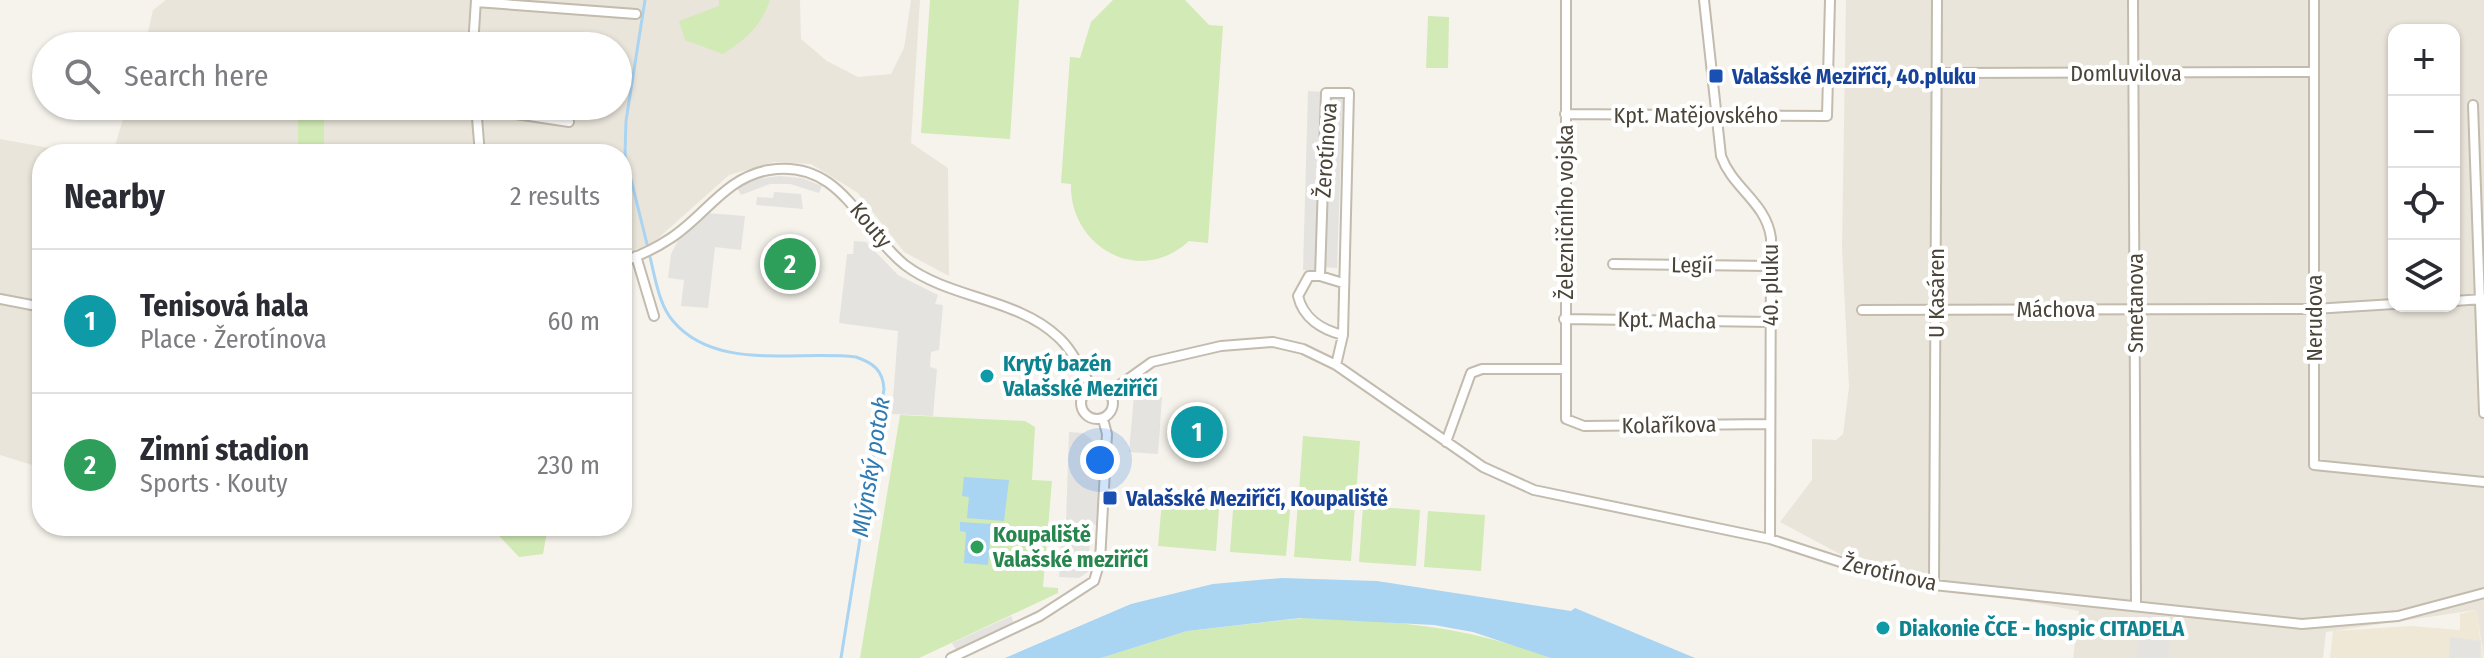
<!DOCTYPE html>
<html lang="en">
<head>
<meta charset="utf-8">
<style>
	body { margin:0; font-family:"Fira Sans Condensed",sans-serif; background:#f2f2f3; color:#2b2b33 }
	.controls { position:absolute; right:24px; top:24px; display:grid; overflow:hidden; border-radius:16px; box-shadow:0 2px 6px #0004 }
	.controls button { width:72px; height:72px; display:grid; place-items:center; padding:0; border:0; border-bottom:2px solid #e1e1e2; background:#fff; color:#2b2b33; font:40px sans-serif }
	.you { position:absolute; left:1100px; top:460px; width:28px; height:28px; margin:-20px; border:6px solid #fff; border-radius:50%; background:#1a73e8; box-shadow:0 0 0 12px #1a73e833 }
	.badge { display:grid; place-items:center; width:52px; height:52px; border-radius:50%; background:#0f766e; color:#fff; font-size:26px; font-weight:700 }
	.pin { position:absolute; translate:-50% -50%; border:4px solid #fff; box-shadow:0 2px 8px #0006 }
	.list { margin:0; padding:0; list-style:none }
	h2 { display:flex; justify-content:space-between; align-items:center; height:104px; margin:0; padding:0 32px; font-size:34px }
	h2 small { font-size:26px; font-weight:400; color:#7c7c81 }
	.list li { display:grid; grid-template-columns:52px 1fr auto; gap:24px; align-items:center; box-sizing:border-box; height:144px; padding:0 32px; border-top:2px solid #e1e1e2 }
	.list b { display:block; font-size:30px; white-space:nowrap }
	.list p { margin:0; font-size:26px; white-space:nowrap; color:#7c7c81 }
	.list em { font-size:26px; font-style:normal; color:#7c7c81 }
	.icon { flex:none; width:44px; height:44px; fill:none; stroke:currentColor; stroke-width:2; stroke-linecap:round; stroke-linejoin:round }
	.map { position:relative; flex:none; width:2484px; height:658px; overflow:hidden }
	.search { position:absolute; background:#fff; box-shadow:0 2px 6px #0004; left:32px; top:32px; width:600px; height:88px; display:flex; align-items:center; gap:20px; box-sizing:border-box; padding:0 28px; border-radius:44px; color:#7c7c81; font-size:30px }
	.panel { position:absolute; background:#fff; box-shadow:0 2px 6px #0004; left:32px; top:144px; width:600px; height:392px; border-radius:32px }
	.map>svg:first-child { display:block }
	.residential { fill:#eae5da; fill-rule:evenodd }
	.education { fill:#efe8d6 }
	.green { fill:#d2eab5 }
	.parking { fill:#e5e3e0 }
	.water { fill:#a9d4f2 }
	.lines { fill:none; stroke-linecap:round; stroke-linejoin:round }
	.stream { stroke:#a9d4f2; stroke-width:3 }
	.street-casing { stroke:#c2bbae; stroke-width:12 }
	.street { stroke:#fff; stroke-width:8 }
	.transit-dot { fill:#1a4fb4; stroke:#fff; stroke-width:3 }
	.culture-dot { fill:#0f9aa8; stroke:#fff; stroke-width:3 }
	.leisure-dot { fill:#2e9e5b; stroke:#fff; stroke-width:3 }
	.labels { text-anchor:middle; dominant-baseline:central; stroke-width:8; stroke-linejoin:round; paint-order:stroke }
	.street-label { font-size:22px; fill:#4b4439; stroke:#fff }
	.transit-label { font-size:22px; font-weight:bold; fill:#164399; stroke:#fff; text-anchor:start }
	.culture-label { font-size:22px; font-weight:bold; fill:#0d838f; stroke:#fff; text-anchor:start }
	.leisure-label { font-size:22px; font-weight:bold; fill:#27864d; stroke:#fff; text-anchor:start }
	.water-label { font-size:24px; font-style:italic; fill:#2e7ab2; stroke:#fff }
</style>
</head>
<body>
<div class="map">
<svg width="2484" height="658" viewBox="0 0 2484 658">
	<rect width="100%" height="100%" fill="#f6f3ec"/>
	<path class="residential" d="M166,0H800L801,39L827,61L858,77L891,74L904,48L911,0H920L911,143L948,168L949,276L904,252L858,193L811,164L774,162L729,175L654,242L622,255V154H94L114,149L127,106H618V46H145L153,10Z
		M1846,0H2484V658L2476,610L2326,632L2323,658H2073L2079,611L1922,583L1851,560L1780,522L1812,480V439L1836,440L1843,434L1849,387L1842,247ZM2394,30H2454V306H2394Z
		M0,139L83,154H42V468L0,455Z"/>
	<path class="education" d="M2476,610L2483,658H2330L2333,631L2411,626L2460,630V614Z"/>
	<path class="green" d="M719,0H770C760,28 747,38 723,54L685,40L679,21L719,6Z
		M930,0H1019L1010,139L921,133Z
		M1113,0H1185L1209,25L1223,26L1208,243L1189,241C1140,287 1069,247 1071,184L1061,183L1070,57L1080,58L1091,22Z
		M1428,16L1449,17L1448,68H1426Z
		M298,119H324V154H298Z
		M900,415L1025,421L1035,427L1032,480L1052,481L1043,587L1058,588V593L919,658H860Z
		M1303,436L1360,441L1356,496L1299,492Z
		M1163,490L1220,495L1216,551L1158,546Z
		M1234,496L1291,500L1286,556L1230,552Z
		M1298,501L1355,505L1351,561L1294,557Z
		M1363,506L1420,510L1416,566L1359,562Z
		M1428,511L1485,515L1481,571L1424,567Z
		M490,526H548L543,554L519,557Z
		M1303,618C1392,620 1467,626 1551,658H1101L1187,631Z"/>
	<path class="parking" d="M1308,91L1324,92L1318,270H1303Z
		M1328,97H1343L1337,268L1323,267Z
		M779,176L802,178L822,186L819,193L790,184H770L741,195L737,188L757,179Z
		M774,192L801,194L803,209L756,205L757,197L773,198Z
		M707,213L745,216L741,250L715,247L708,308L681,306L684,280L668,278L671,254L680,237Z
		M854,241L866,242L898,275L938,295L935,304L943,305L939,350L931,352L930,367L937,369L933,416L892,414L898,331L839,323L847,254H853Z
		M1134,395L1162,397L1158,454L1129,452Z
		M1069,432L1083,433L1095,442L1093,477L1099,480L1096,525L1066,523Z
		M1062,538L1090,540L1088,572L1079,578L1059,577Z
		M2141,615L2173,618L2168,658H2137Z
		M1011,616L1016,628L958,654L952,643Z
		M2450,637L2481,641L2480,658H2449Z"/>
	<path class="water" d="M964,477L1009,480L1004,521L967,518L969,497L962,496Z
		M960,522L991,524L988,565L964,563L966,532L960,531Z
		M1282,578L1377,581L1571,611L1575,608L1695,658H1551L1473,632L1434,625L1300,618L1187,631L1101,658H1005L1131,604L1213,584Z"/>
	<g class="lines">
		<path class="stream" d="M645,0L626,121L625,155L647,244
			M650,257C655,277 659,305 673,321C716,372 797,350 856,357C873,363 883,370 884,389L841,658"/>
		<g class="street-casing">
			<path id="street" d="M1566,0V419L1584,426L1770,424
				M1704,0L1721,156C1733,189 1766,202 1771,238L1770,539
				M2133,0L2136,605
				M2314,0V465L2484,482
				M476,2L636,14
				M208,40L279,46
				M473,46L476,0
				M1937,73L2314,72
				M2473,105L2484,413
				M476,106L480,154
				M476,108L569,122
				M1565,114L1827,116L1830,0
				M636,256L654,316
				M622,262C639,256 656,248 671,238C705,216 726,177 769,170C841,158 860,229 905,265C950,299 1017,298 1058,337C1073,350 1081,371 1092,387
				M1613,264L1771,266
				M1320,276L1343,283
				M0,299L42,307
				M2454,301L2483,299
				M1862,310L2314,309L2394,304
				M1564,319L1771,322
				M1336,365L1343,335L1349,93H1326L1320,276H1309L1298,296C1303,318 1322,330 1343,335
				M1081 403a16 16 0 1 1 32 0a16 16 0 1 1-32 0Z
				M1110,392L1152,362L1221,346L1273,342L1303,349L1336,365L1483,467L1534,490L1770,539L1871,572L1934,585L2302,624L2398,616L2484,593
				M1446,442L1471,373L1482,369H1564
				M1934,585L1937,0
				M951,658L1040,616L1094,581L1100,561L1107,434L1103,419"/>
		</g>
		<use href="#street" class="street"/>
	</g>
	<g class="transit-dot">
		<rect x="1708" y="68" width="16" height="16" rx="4"/>
		<rect x="1102" y="490" width="16" height="16" rx="4"/>
	</g>
	<g class="culture-dot">
		<circle cx="987" cy="376" r="8"/>
		<circle cx="1883" cy="628" r="8"/>
	</g>
	<circle class="leisure-dot" cx="977" cy="547" r="8"/>
	<g class="labels">
		<g class="street-label">
			<text x="2126" y="73">Domluvilova</text>
			<text x="1696" y="115">Kpt. Matějovského</text>
			<text transform="translate(1326 150) rotate(-86)">Žerotínova</text>
			<text transform="translate(1565 212) rotate(-90)">Železničního vojska</text>
			<text transform="translate(871 225) rotate(50)">Kouty</text>
			<text transform="translate(1692 265) rotate(1)">Legií</text>
			<text transform="translate(1770 285) rotate(-90)">40. pluku</text>
			<text transform="translate(1936 293) rotate(-90)">U Kasáren</text>
			<text transform="translate(2135 303) rotate(-90)">Smetanova</text>
			<text x="2056" y="309">Máchova</text>
			<text transform="translate(2314 318) rotate(-90)">Nerudova</text>
			<text transform="translate(1667 320) rotate(1)">Kpt. Macha</text>
			<text transform="translate(1669 425) rotate(-1)">Kolaříkova</text>
			<text transform="translate(1890 573) rotate(13)">Žerotínova</text>
		</g>
		<g class="transit-label">
			<text x="1732" y="76">Valašské Meziříčí, 40.pluku</text>
			<text x="1126" y="498">Valašské Meziříčí, Koupaliště</text>
		</g>
		<g class="culture-label">
			<text x="1003" y="363">Krytý bazén<tspan x="1003" dy="25">Valašské Meziříčí</tspan></text>
			<text x="1899" y="628">Diakonie ČCE - hospic CITADELA</text>
		</g>
		<g class="leisure-label">
			<text x="993" y="534">Koupaliště<tspan x="993" dy="25">Valašské meziříčí</tspan></text>
		</g>
		<g class="water-label">
			<text transform="translate(871 467) rotate(-81)">Mlýnský potok</text>
		</g>
	</g>
</svg>
<div class="controls">
<button>+</button>
<button>−</button>
<button><svg class="icon" aria-label="locate" viewBox="0 0 24 24"><circle cx="12" cy="12" r="6"/><path d="M12 2v4M12 18v4M2 12h4M18 12h4"/></svg></button>
<button><svg class="icon" aria-label="layers" viewBox="0 0 24 24"><path d="M12 4l9 5-9 5-9-5zM3 14l9 5 9-5"/></svg></button>
</div>
<div class="you"></div>
<div class="pin badge" style="left:1197px;top:432px;background:#0f9aa8">1</div>
<div class="pin badge" style="left:790px;top:264px;background:#2e9e5b">2</div>
<div class="search"><svg class="icon" aria-label="search" viewBox="0 0 24 24"><circle cx="10" cy="10" r="6"/><path d="M15 15l6 6"/></svg>Search here</div>
<section class="panel">
<h2>Nearby<small>2 results</small></h2>
<ul class="list">
<li><span class="badge" style="background:#0f9aa8">1</span><div><b>Tenisová hala</b><p>Place · Žerotínova</p></div><em>60 m</em></li>
<li><span class="badge" style="background:#2e9e5b">2</span><div><b>Zimní stadion</b><p>Sports · Kouty</p></div><em>230 m</em></li>
</ul>
</section>
</div>
</body>
</html>
